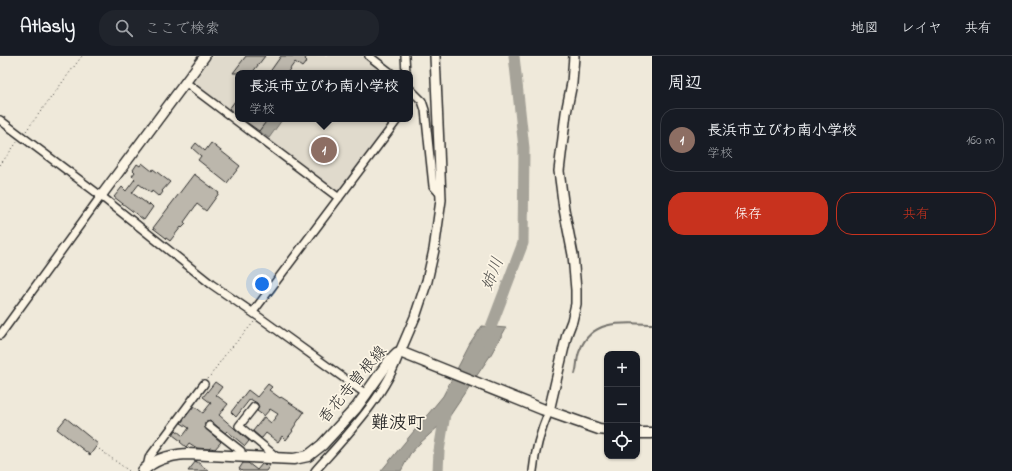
<!DOCTYPE html>
<html lang="ja">
<head>
<meta charset="utf-8">
<style>
	body { margin:0; font-family:"Indie Flower","Klee One",sans-serif; background:#20242c; color:#f1f3f6 }
	.controls { position:absolute; right:12px; bottom:12px; display:grid; overflow:hidden; border-radius:8px; box-shadow:0 1px 3px #0004 }
	.controls button { width:36px; height:36px; display:grid; place-items:center; padding:0; border:0; border-bottom:1px solid #363941; background:#171b24; color:#f1f3f6; font:20px sans-serif }
	.you { position:absolute; left:262px; top:228px; width:14px; height:14px; margin:-10px; border:3px solid #fff; border-radius:50%; background:#1a73e8; box-shadow:0 0 0 6px #1a73e833 }
	.badge { display:grid; place-items:center; width:26px; height:26px; border-radius:50%; background:#c8321e; color:#fff; font-size:13px; font-weight:700 }
	.pin { position:absolute; translate:-50% -50%; border:2px solid #fff; box-shadow:0 1px 4px #0006 }
	.popup { position:absolute; left:235px; top:14px; width:178px; height:52px; box-sizing:border-box; display:grid; place-content:center; border-radius:8px; background:#171b24; filter:drop-shadow(0 1px 3px #0005); font-size:13px; white-space:nowrap; color:#9ea1a6 }
	.popup b { font-size:15px; color:#f1f3f6 }
	.popup::after { content:''; position:absolute; left:50%; top:100%; margin-left:-8px; border:8px solid transparent; border-top-color:#171b24 }
	.list { margin:0; padding:0; list-style:none }
	h2 { display:flex; justify-content:space-between; align-items:center; height:52px; margin:0; padding:0 16px; font-size:17px }
	h2 small { font-size:13px; font-weight:400; color:#9ea1a6 }
	.list li { display:grid; grid-template-columns:26px 1fr auto; gap:12px; align-items:center; box-sizing:border-box; height:64px; margin:0 8px 8px; padding:0 8px; border:1px solid #363941; border-radius:16px }
	.list b { display:block; font-size:15px; white-space:nowrap }
	.list p { margin:0; font-size:13px; white-space:nowrap; color:#9ea1a6 }
	.list em { font-size:13px; font-style:normal; color:#9ea1a6 }
	.actions { display:flex; gap:8px; padding:12px 16px }
	.actions a { flex:1; padding:9px 0; border:1px solid #c8321e; border-radius:16px; text-align:center; font-size:14px; color:#c8321e }
	.actions .main { background:#c8321e; color:#fff }
	.icon { flex:none; width:22px; height:22px; fill:none; stroke:currentColor; stroke-width:2; stroke-linecap:round; stroke-linejoin:round }
	.map { position:relative; flex:none; width:652px; height:415px; overflow:hidden }
	header { display:flex; align-items:center; gap:24px; box-sizing:border-box; height:56px; padding:0 20px; background:#171b24; border-bottom:1px solid #363941 }
	header strong { font-size:19px }
	nav { display:flex; gap:22px; margin-inline-start:auto; font-size:14px }
	.search { width:280px; height:36px; background:#20242c; display:flex; align-items:center; gap:10px; box-sizing:border-box; padding:0 14px; border-radius:16px; color:#9ea1a6; font-size:15px }
	main { display:flex }
	aside { flex:1; background:#171b24 }
	.map>svg:first-child { display:block }
	.built { fill:#e0dacc }
	.water { fill:#a6a399; stroke:#75736d }
	.lines { fill:none; stroke-linecap:round; stroke-linejoin:round }
	.stream { stroke:#75736d; stroke-width:2 }
	.river { stroke:#a6a399; stroke-width:11 }
	.building { fill:#bcb7ac; stroke:#2b2b2b }
	.minor-casing { stroke:#2b2b2b; stroke-width:10 }
	.tertiary-casing { stroke:#2b2b2b; stroke-width:12 }
	.secondary-casing { stroke:#2b2b2b; stroke-width:13 }
	.path { stroke:#2b2b2b; stroke-width:1; stroke-dasharray:1 3; stroke-linecap:butt }
	.minor { stroke:#fcf5e5; stroke-width:7 }
	.tertiary { stroke:#fcf5e5; stroke-width:9 }
	.secondary { stroke:#fcf5e5; stroke-width:10 }
	.labels { text-anchor:middle; dominant-baseline:central; stroke-width:3.5; stroke-linejoin:round; paint-order:stroke }
	.street-label { font-size:16px; fill:#2b2b2b; stroke:#fcf5e5 }
	.water-label { font-size:17px; font-style:italic; fill:#565552; stroke:#fcf5e5 }
	.quarter-label { font-size:18px; font-weight:bold; fill:#2b2b2b; stroke:#fcf5e5 }
</style>
</head>
<body>
<header>
<strong>Atlasly</strong>
<div class="search"><svg class="icon" aria-label="search" viewBox="0 0 24 24"><circle cx="10" cy="10" r="6"/><path d="M15 15l6 6"/></svg>ここで検索</div>
<nav><a>地図</a><a>レイヤ</a><a>共有</a></nav>
</header>
<main>
<div class="map">
<svg width="652" height="415" viewBox="0 0 652 415">
	<rect width="100%" height="100%" fill="#efe9da"/>
	<filter id="ink" filterUnits="userSpaceOnUse"><feTurbulence type="fractalNoise" baseFrequency=".025" numOctaves="2"/><feDisplacementMap in="SourceGraphic" scale="8" xChannelSelector="R" yChannelSelector="G"/><feConvolveMatrix kernelMatrix="1 2 1 2 8 2 1 2 1" color-interpolation-filters="sRGB"/></filter>
	<g filter="url(#ink)">
		<path class="built" d="M213,0H365L387,17H238V63H394L339,138H336L191,29Z"/>
		<path class="water" d="M268,63H280L282,64L269,82L259,75Z
			M482,270L506,272L490,300L449,361L419,388L410,398L401,415H381L443,340L470,288Z"/>
		<g class="lines">
			<path class="stream" d="M575,318C578,309 576,302 580,294C592,262 625,267 652,268"/>
			<path class="river" d="M486,284L523,187L524,92L514,0
				M438,415L439,395L446,352"/>
		</g>
		<path class="building" d="M246,0H265L252,17H233Z
			M281,0H307L305,3L307,5L302,11L295,6L287,17H269Z
			M238,41V60L229,53Z
			M242,63H268L259,75Z
			M196,87L205,95L211,87L240,110L227,127L198,104L201,100L192,92Z
			M142,107L152,115L153,113L170,126L162,135L163,136L160,140L159,139L158,140L152,135L151,137L139,128L132,137L149,149L150,148L153,151L144,164L114,141L122,131L126,135L135,123L132,120L135,116L133,114L137,108L140,110Z
			M194,118L219,137L206,155L197,148L184,166L186,168L182,172L181,171L170,185L153,172Z
			M215,326L222,331L216,339L228,348L219,359L249,385L245,390L227,375L225,377L212,366L209,365L205,367V372L221,386L215,393L210,392L209,393L197,392L189,387L186,391L180,386L181,385L173,379L176,374L183,380L189,372L181,367L194,350L203,357L211,347L203,341Z
			M268,328L272,331L269,334L280,342L281,341L304,356L292,374L293,375L286,384L282,380L278,386L266,377L262,382H261L253,375L264,361L271,367L278,358L270,353L264,360L257,355L259,351L257,347L250,343L236,361L231,356L248,334L257,341Z
			M66,362L98,388L90,399L57,373Z
			M196,405L209,415H188Z
			M243,407H248L257,414L262,408L270,409L266,415H242L239,413Z"/>
		<g class="lines">
			<g class="minor-casing">
				<path id="minor" d="M369,0L391,17
					M405,0L406,17
					M185,26L339,142
					M410,33L422,45L425,54L433,130L441,139
					M0,64L101,140L211,228L259,261L366,338
					M253,256L398,63
					M0,279L101,140
					M254,351L239,370L279,403
					M209,370L241,395V401
					M147,411L149,402L204,328
					M315,415C345,381 386,340 400,296
					M533,415C535,394 541,374 549,355"/>
			</g>
			<g class="tertiary-casing">
				<path id="tertiary" d="M101,140L205,0
					M400,296L415,261L427,225L434,194L441,144L439,91L435,0
					M549,355L567,278L572,265L576,248V234L573,199L564,153L559,115L566,57L572,27L574,0"/>
			</g>
			<g class="secondary-casing">
				<path id="secondary" d="M637,377H652
					M143,415C154,403 171,399 187,398L294,403L308,400L322,389L356,352L366,338L390,304L397,297L400,296L542,353L599,373L607,374"/>
			</g>
			<path class="path" d="M26,75L82,0
				M0,109L18,85
				M208,323L225,299L254,266
				M99,393L129,415"/>
			<use href="#minor" class="minor"/>
			<use href="#tertiary" class="tertiary"/>
			<use href="#secondary" class="secondary"/>
		</g>
	</g>
	<g class="labels">
		<g class="street-label">
			<text transform="translate(353 329) rotate(-50)">香花寺曽根線</text>
		</g>
		<g class="water-label">
			<text transform="translate(493 218) rotate(-69)">姉川</text>
		</g>
		<g class="quarter-label">
			<text x="398" y="368">難波町</text>
		</g>
	</g>
</svg>
<div class="controls">
<button>+</button>
<button>−</button>
<button><svg class="icon" aria-label="locate" viewBox="0 0 24 24"><circle cx="12" cy="12" r="6"/><path d="M12 2v4M12 18v4M2 12h4M18 12h4"/></svg></button>
</div>
<div class="you"></div>
<div class="pin badge" style="left:324px;top:94px;background:#8d6e63">1</div>
<div class="popup"><b>長浜市立びわ南小学校</b>学校</div>
</div>
<aside>
<h2>周辺<small></small></h2>
<ul class="list">
<li><span class="badge" style="background:#8d6e63">1</span><div><b>長浜市立びわ南小学校</b><p>学校</p></div><em>160 m</em></li>
</ul>
<div class="actions"><a class="main">保存</a><a>共有</a></div>
</aside>
</main>
</body>
</html>
